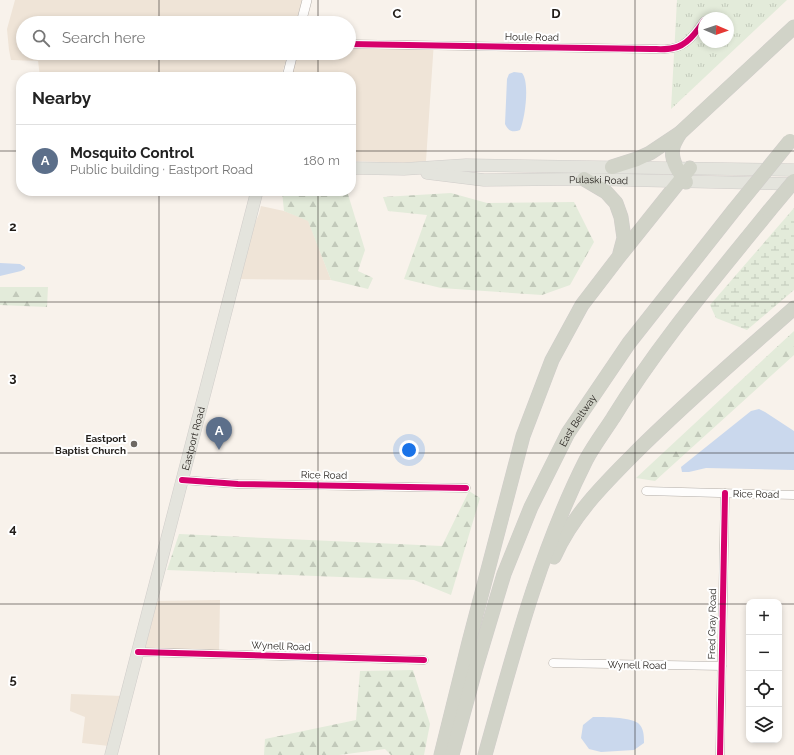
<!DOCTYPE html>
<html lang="en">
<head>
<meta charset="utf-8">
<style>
	body { margin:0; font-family:Raleway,sans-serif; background:#f2f2f2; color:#222 }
	.controls { position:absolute; right:12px; bottom:12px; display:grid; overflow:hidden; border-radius:8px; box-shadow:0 2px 6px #0003 }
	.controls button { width:36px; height:36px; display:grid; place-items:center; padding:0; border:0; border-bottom:1px solid #e0e0e0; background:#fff; color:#222; font:20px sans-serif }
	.compass { position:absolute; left:698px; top:12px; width:36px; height:36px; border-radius:50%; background:#fff; box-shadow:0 2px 6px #0003; rotate:92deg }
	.you { position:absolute; left:409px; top:450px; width:14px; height:14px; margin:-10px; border:3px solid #fff; border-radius:50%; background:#1a73e8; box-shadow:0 0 0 6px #1a73e833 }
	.badge { display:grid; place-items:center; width:26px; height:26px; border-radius:50%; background:#6d6863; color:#fff; font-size:13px; font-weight:700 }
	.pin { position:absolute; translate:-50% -33px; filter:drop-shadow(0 1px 2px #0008) }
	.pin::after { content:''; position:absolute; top:21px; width:14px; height:12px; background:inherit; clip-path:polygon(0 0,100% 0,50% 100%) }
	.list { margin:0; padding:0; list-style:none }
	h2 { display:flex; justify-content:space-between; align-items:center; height:52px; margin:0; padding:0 16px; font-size:17px }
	h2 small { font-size:13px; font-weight:400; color:#767676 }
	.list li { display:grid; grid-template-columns:26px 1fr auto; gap:12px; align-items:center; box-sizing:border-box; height:72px; padding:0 16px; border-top:1px solid #e0e0e0 }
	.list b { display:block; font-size:15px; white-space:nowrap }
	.list p { margin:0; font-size:13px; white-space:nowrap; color:#767676 }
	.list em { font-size:13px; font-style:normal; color:#767676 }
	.icon { flex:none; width:22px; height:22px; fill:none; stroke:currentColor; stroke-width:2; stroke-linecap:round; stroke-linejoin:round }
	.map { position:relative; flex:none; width:794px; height:755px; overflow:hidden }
	.search { position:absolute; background:#fff; box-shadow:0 2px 6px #0003; left:16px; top:16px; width:340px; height:44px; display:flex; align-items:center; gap:10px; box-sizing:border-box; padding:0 14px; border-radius:22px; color:#767676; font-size:15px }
	.panel { position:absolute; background:#fff; box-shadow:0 2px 6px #0003; left:16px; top:72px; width:340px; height:124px; border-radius:16px }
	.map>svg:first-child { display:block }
	.commercial { fill:#efe4d7 }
	.grass { fill:url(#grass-tufts); fill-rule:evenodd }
	.forest { fill:url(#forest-firs) }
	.wetland { fill:url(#wetland-marsh) }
	.water { fill:#cad8ed }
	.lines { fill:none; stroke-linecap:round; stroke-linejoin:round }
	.minor-casing { stroke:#b3aea9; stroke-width:9 }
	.tertiary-casing { stroke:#b3aea9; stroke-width:10 }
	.primary-casing { stroke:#d0cdca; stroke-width:13 }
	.motorway-casing { stroke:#d0cdca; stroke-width:15 }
	.minor { stroke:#fefdfc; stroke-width:8 }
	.tertiary { stroke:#fefdfc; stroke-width:9 }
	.primary { stroke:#e4e4dd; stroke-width:12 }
	.motorway { stroke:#d1d3c8; stroke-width:14 }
	.motorway-bridge-casing { stroke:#d0cdca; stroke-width:15; stroke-linecap:butt }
	.motorway-bridge { stroke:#d1d3c8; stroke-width:14 }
	.cycleway-casing { stroke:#fff; stroke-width:8 }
	.cycleway { stroke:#d6006c; stroke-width:6 }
	.grid { fill:none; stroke:#221e1a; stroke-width:1; stroke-opacity:0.55 }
	.poi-dot { fill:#6d6863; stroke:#fff; stroke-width:1.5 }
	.labels { text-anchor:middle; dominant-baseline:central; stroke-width:4; stroke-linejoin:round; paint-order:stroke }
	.street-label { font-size:10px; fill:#221e1a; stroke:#fff }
	.poi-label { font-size:10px; font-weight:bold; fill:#221e1a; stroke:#fff; text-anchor:end }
	.grid-label { font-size:13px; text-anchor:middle; font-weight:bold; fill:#221e1a; stroke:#fff; stroke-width:4; stroke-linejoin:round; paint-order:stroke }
</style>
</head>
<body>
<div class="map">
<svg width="794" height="755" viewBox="0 0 794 755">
	<defs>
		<pattern id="grass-tufts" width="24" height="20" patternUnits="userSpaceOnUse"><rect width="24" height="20" fill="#e3ebda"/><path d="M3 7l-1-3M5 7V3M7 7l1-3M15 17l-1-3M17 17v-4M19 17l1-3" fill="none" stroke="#c2c9ba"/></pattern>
		<pattern id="forest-firs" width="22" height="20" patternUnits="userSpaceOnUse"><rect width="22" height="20" fill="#e3ebda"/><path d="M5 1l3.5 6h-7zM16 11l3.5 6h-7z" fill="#c2c9ba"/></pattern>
		<pattern id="wetland-marsh" width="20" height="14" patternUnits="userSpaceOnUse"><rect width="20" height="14" fill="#e3ebda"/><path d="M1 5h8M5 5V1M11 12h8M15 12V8" fill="none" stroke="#c2c9ba"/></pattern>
	</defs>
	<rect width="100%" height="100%" fill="#f8f2eb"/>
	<path class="commercial" d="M15,0H302L296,23H23V53H288L281,77H40L38,61L11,60L9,50L7,29Z
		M349,40L434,41L426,161L411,163L351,161V77H291L297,53H349Z
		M261,206L284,211L308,220L331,280L238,279L252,230L259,214Z
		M220,600L219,652L142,650L154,601Z
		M71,694L122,696L109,746L82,743L85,717L70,711Z"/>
	<path class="grass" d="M677,0H787L671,109ZM704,18H728V42H704Z"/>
	<path class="forest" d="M282,191H347L365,250L358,271L373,278L368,289L331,280L308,221L284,211Z
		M451,193L487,203L574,202L594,242L570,285L542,295L441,288L404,279L427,215L388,211L383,197Z
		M0,287H48L47,307L0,305Z
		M794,331V355L655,481L636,478Z
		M469,491L480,498L451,595L414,580L167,570L179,534L442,546Z
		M413,670L430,724L424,755H391L385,749L339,755H264L265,739L356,720L360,671Z"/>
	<path class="wetland" d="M794,208V290L747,330L716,318L710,305Z"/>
	<path class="water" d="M514,72L522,73C530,82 525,119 520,130C513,133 508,131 505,124L507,79L509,74Z
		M0,263L20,264L25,267V269L21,271L0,276Z
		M759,409L765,412L794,431V470L706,468L689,472H682L681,467L751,411Z
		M593,717C604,717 629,717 638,723C644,728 644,736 644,743L634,750L601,752L589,749L581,738L583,725Z"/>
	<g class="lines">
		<g class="minor-casing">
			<path id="minor" d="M349,44L651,49C658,49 666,50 673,48C687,46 697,31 704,21
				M182,480L238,484L466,488
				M646,491L794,495
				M138,652L424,660
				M553,663L722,666
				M720,755L725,493"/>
		</g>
		<g class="tertiary-casing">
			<path id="tertiary" d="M301,23L307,0
				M287,77L293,53"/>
		</g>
		<g class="primary-casing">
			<g id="primary">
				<path d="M351,168L404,169L466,165L794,170"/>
				<path id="s1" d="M427,173L484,180L584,179L794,184"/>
				<path id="s2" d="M111,755L257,191"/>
			</g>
		</g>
		<g class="motorway-casing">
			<g id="motorway">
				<path d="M680,133C677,138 674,143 673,147C670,161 679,172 686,182"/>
				<path d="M612,167L637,159L650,153L680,133L794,27"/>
				<path d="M584,179L606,192L616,203L621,217L624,238L620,253"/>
				<path d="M554,557C572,516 603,485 634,454C685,403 740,356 794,308"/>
				<path d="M441,755L469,642L523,436L552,360L582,305L618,258L690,168"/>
				<path id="s3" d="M452,755L476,667L504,574L531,507L568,433L629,343L734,210"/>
				<path d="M485,755C513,655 539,553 586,460C594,445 604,432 613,418C658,344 715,278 769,211"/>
			</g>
		</g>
		<use href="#minor" class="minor"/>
		<use href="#tertiary" class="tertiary"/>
		<use href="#primary" class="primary"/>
		<use href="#motorway" class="motorway"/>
		<g class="motorway-bridge-casing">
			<path id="motorway-bridge" d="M734,210L790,141
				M769,211L794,181"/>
		</g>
		<use href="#motorway-bridge" class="motorway-bridge"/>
		<g class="cycleway-casing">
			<path id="cycleway" d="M349,44L651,49C658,49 666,50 673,48C687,46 697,31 704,21
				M182,480L238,484L466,488
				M138,652L424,660
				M720,755L725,493"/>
		</g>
		<use href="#cycleway" class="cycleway"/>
	</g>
	<path class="grid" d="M159,0V23M318,0V23M476,0V755M635,0V755M159,53V77M318,53V77M0,151H21M351,151H794M159,191V755M318,191V755M0,302H794M0,453H794M0,604H749M779,604H794"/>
	<circle class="poi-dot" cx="134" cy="444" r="4"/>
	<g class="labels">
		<g class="street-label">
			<text transform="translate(532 37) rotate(1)">Houle Road</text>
			<text stroke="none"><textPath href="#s1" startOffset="172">Pulaski Road</textPath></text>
			<text stroke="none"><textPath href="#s3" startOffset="359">East Beltway</textPath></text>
			<text stroke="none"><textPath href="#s2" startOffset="327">Eastport Road</textPath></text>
			<text transform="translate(324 475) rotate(1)">Rice Road</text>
			<text transform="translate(756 494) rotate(1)">Rice Road</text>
			<text transform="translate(712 624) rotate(-89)">Fred Gray Road</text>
			<text transform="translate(281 646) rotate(2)">Wynell Road</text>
			<text transform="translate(637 665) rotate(1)">Wynell Road</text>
		</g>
		<g class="poi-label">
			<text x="126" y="438">Eastport<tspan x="126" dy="12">Baptist Church</tspan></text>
		</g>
	</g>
	<g class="grid-label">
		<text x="397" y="18">C</text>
		<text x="556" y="18">D</text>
		<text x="13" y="231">2</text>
		<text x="13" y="382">3</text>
		<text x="13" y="533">4</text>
		<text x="13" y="684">5</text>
	</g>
</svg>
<div class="controls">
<button>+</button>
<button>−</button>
<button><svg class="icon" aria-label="locate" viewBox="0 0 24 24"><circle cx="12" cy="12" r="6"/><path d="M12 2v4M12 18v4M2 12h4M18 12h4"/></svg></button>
<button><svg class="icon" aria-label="layers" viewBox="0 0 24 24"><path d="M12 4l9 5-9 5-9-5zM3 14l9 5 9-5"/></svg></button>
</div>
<svg class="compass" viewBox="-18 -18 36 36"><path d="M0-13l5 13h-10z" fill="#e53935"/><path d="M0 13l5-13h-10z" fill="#767676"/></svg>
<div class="you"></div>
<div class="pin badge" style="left:219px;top:450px;background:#5c6f8a">A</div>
<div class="search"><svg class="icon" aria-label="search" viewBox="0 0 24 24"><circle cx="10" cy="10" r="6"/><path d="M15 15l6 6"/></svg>Search here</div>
<section class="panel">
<h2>Nearby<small></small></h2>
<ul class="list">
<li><span class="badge" style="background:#5c6f8a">A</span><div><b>Mosquito Control</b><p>Public building · Eastport Road</p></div><em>180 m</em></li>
</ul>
</section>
</div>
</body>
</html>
